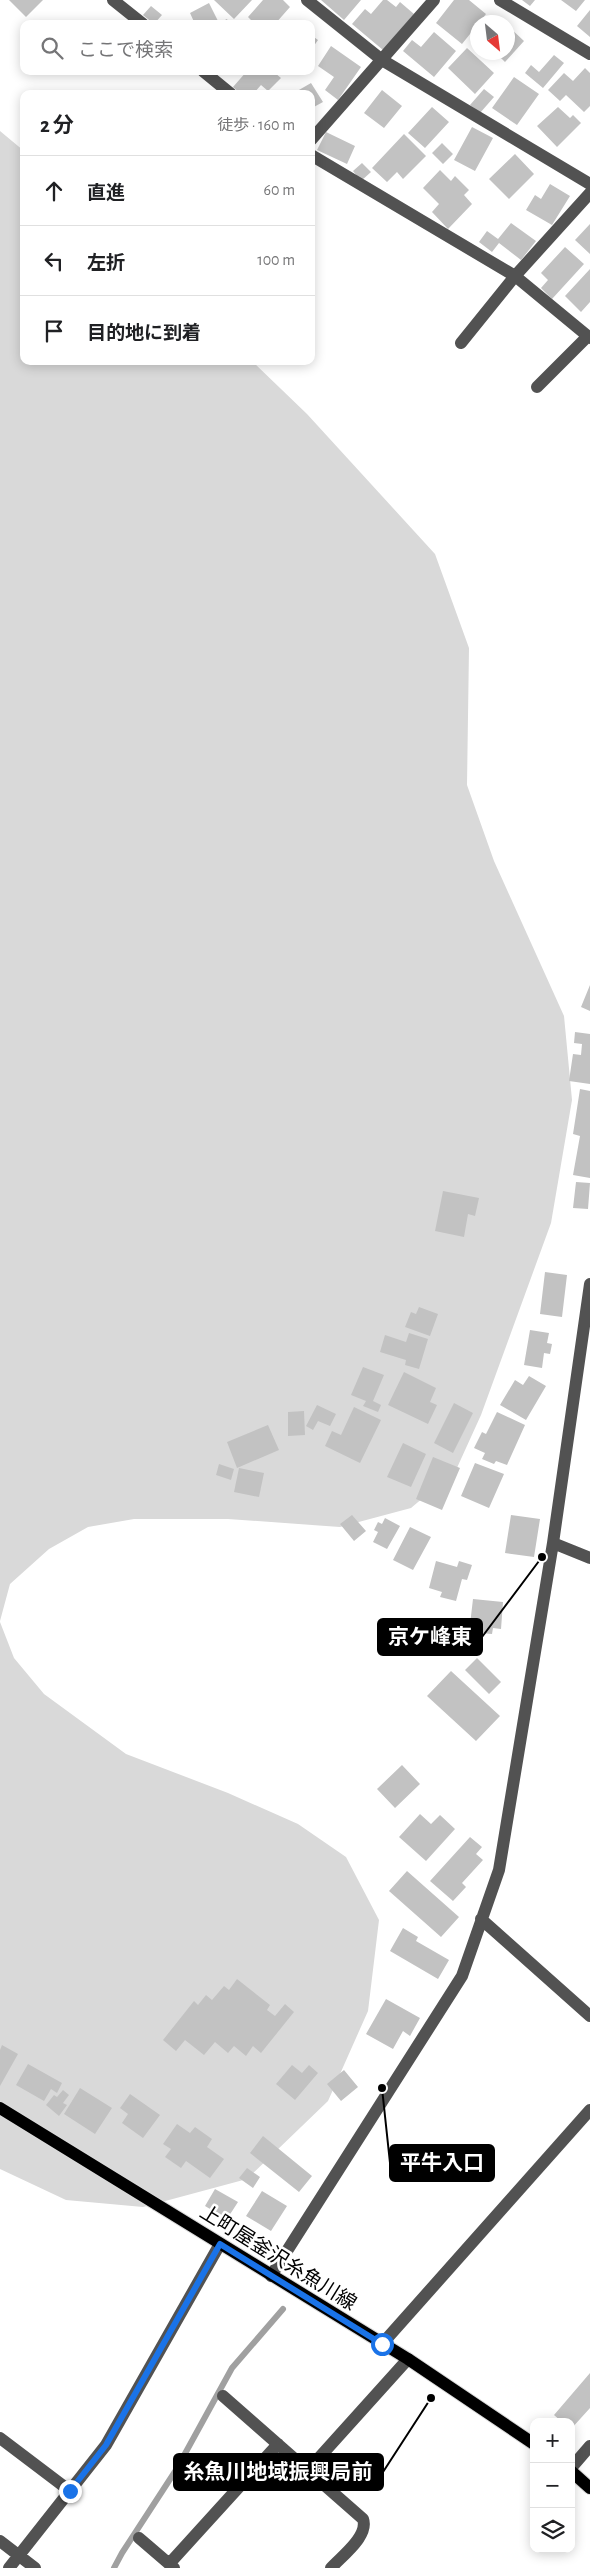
<!DOCTYPE html>
<html lang="ja">
<head>
<meta charset="utf-8">
<style>
	body { margin:0; font-family:"Alegreya Sans","Noto Sans JP",sans-serif; background:#f6f6f6; color:#202124 }
	.controls { position:absolute; right:15px; bottom:15px; display:grid; overflow:hidden; border-radius:10px; box-shadow:0 2px 12px #0003 }
	.controls button { width:45px; height:45px; display:grid; place-items:center; padding:0; border:0; border-bottom:1px solid #e0e0e0; background:#fff; color:#202124; font:25px sans-serif }
	.compass { position:absolute; left:470px; top:15px; width:45px; height:45px; border-radius:50%; background:#fff; box-shadow:0 2px 12px #0003; rotate:152deg }
	.stop { position:absolute; width:15px; height:15px; margin:-11px; border:4px solid #1a73e8; border-radius:50%; background:#fff }
	.stop.end { background:#1a73e8; border-color:#fff; box-shadow:0 1px 5px #0008 }
	.list { margin:0; padding:0; list-style:none }
	h2 { display:flex; justify-content:space-between; align-items:center; height:65px; margin:0; padding:0 20px; font-size:21px }
	h2 small { font-size:16px; font-weight:400; color:#757577 }
	.list li { display:grid; grid-template-columns:32px 1fr auto; gap:15px; align-items:center; box-sizing:border-box; height:70px; padding:0 20px; border-top:1px solid #e0e0e0 }
	.list b { display:block; font-size:19px; white-space:nowrap }
	.list em { font-size:16px; font-style:normal; color:#757577 }
	.icon { flex:none; width:28px; height:28px; fill:none; stroke:currentColor; stroke-width:2; stroke-linecap:round; stroke-linejoin:round }
	.map { position:relative; flex:none; width:590px; height:2568px; overflow:hidden }
	.search { position:absolute; background:#fff; box-shadow:0 2px 12px #0003; left:20px; top:20px; width:295px; height:55px; display:flex; align-items:center; gap:12px; box-sizing:border-box; padding:0 18px; border-radius:10px; color:#757577; font-size:19px }
	.panel { position:absolute; background:#fff; box-shadow:0 2px 12px #0003; left:20px; top:90px; width:295px; height:275px; border-radius:10px }
	.map>svg:first-child { display:block }
	.green { fill:#d9d9d9 }
	.lines { fill:none; stroke-linecap:round; stroke-linejoin:round }
	.stream { stroke:#a0a0a0; stroke-width:6 }
	.building { fill:#c2c2c2 }
	.major-casing { stroke:#dbdbdb; stroke-width:14 }
	.minor { stroke:#525252; stroke-width:12 }
	.major { stroke:#000; stroke-width:12 }
	.route { stroke:#1a73e8; stroke-width:6 }
	.labels { text-anchor:middle; dominant-baseline:central; stroke-width:5; stroke-linejoin:round; paint-order:stroke }
	.street-label { font-size:20px; fill:#000; stroke:#fff }
	.leader { fill:none; stroke:#000; stroke-width:2 }
	.callout-dot { fill:#000; stroke:#fff; stroke-width:2 }
	.callout { fill:#000; stroke:#000; stroke-width:2 }
	.callout-label { font-size:21px; text-anchor:middle; font-weight:bold; fill:#fff }
</style>
</head>
<body>
<div class="map">
<svg width="590" height="2568" viewBox="0 0 590 2568">
	<rect width="100%" height="100%" fill="#fff"/>
	<path class="green" d="M0,131L24,151V361H252L307,414L435,554L469,648L467,785L494,861L564,1016L572,1100L551,1223L481,1415L456,1470L411,1508L340,1527L228,1519H134L88,1527L49,1549L10,1584L0,1621Z
		M0,1622L14,1658L44,1694L126,1754L228,1793L298,1824L346,1857L379,1920L368,2011L328,2101L247,2179L143,2207L66,2200L0,2169Z"/>
	<g class="lines">
		<path class="stream" d="M114,2568L122,2553L176,2470L232,2368L283,2309"/>
	</g>
	<path class="building" d="M9,0H43L26,17Z
		M214,0H252L234,19Z
		M263,0H283L290,7L275,24H255L248,17Z
		M321,0H361L344,20Z
		M383,0H387L396,7L400,2L414,14L383,50L352,24L365,9L371,14Z
		M454,0H469L486,14L462,44L436,23Z
		M522,0H535L530,6Z
		M561,0H585L576,11Z
		M209,3L219,23L227,19L229,24H195L190,13Z
		M151,6L162,15L154,24L143,15Z
		M590,10V37L577,26Z
		M508,26L524,41L505,62L495,52H508Z
		M434,32L456,51L434,77L403,51L412,40L421,47Z
		M311,35L318,40L311,50Z
		M331,46L361,67L338,100L325,90L334,77L318,66Z
		M467,48L494,73L475,94L448,68Z
		M554,55L564,63L543,88L525,73L531,65L539,72Z
		M585,68L590,73V106L584,112L566,95L560,101L548,90L564,73L573,81Z
		M247,71H276L275,73L281,78L268,91L261,85L253,94H241L233,87Z
		M514,77L539,94L517,125L492,108Z
		M311,83L323,102L312,108L315,114L311,117V94H292Z
		M484,89L494,97L480,113L470,105Z
		M382,90L402,106L384,128L364,113Z
		M432,107L449,122L425,148L408,133Z
		M558,107L570,118L573,115L581,123L557,147L537,126Z
		M472,127L493,138L475,171L454,160Z
		M326,132L355,146L347,164L317,150Z
		M404,134L426,156L403,179L397,172L387,182L372,168Z
		M442,143L453,154L443,164L432,153Z
		M515,154L534,174L509,199L489,179Z
		M362,163L371,172L361,181L353,171Z
		M440,170L451,181L455,176L469,190L464,195L472,204L448,229L432,212L439,204L423,188Z
		M550,184L570,196L552,225L526,210L535,195L541,199Z
		M511,223L536,241L521,260L499,243L492,252L479,242L487,231L498,239Z
		M590,224V254L575,240Z
		M565,247L584,264L552,299L541,288L548,280L541,273Z
		M590,269V302L581,312L565,296Z
		M590,985V1011L581,1007Z
		M575,1032L590,1034V1084L569,1081L573,1054L581,1055L582,1044L574,1043Z
		M580,1089L590,1091V1178L573,1175L580,1136L573,1134Z
		M576,1182L590,1183L588,1209L573,1208Z
		M443,1191L479,1198L475,1216L468,1214L464,1237L435,1231Z
		M545,1272L567,1275L562,1317L540,1314Z
		M419,1307L438,1314L430,1336L405,1327L411,1312L416,1314Z
		M530,1330L549,1333L547,1343L552,1344L550,1354L544,1353L542,1368L524,1365Z
		M409,1333L428,1339L419,1369L405,1365L406,1360L380,1352L385,1335L406,1342Z
		M363,1367L384,1375L373,1401L381,1405L378,1412L363,1406L366,1401L351,1395Z
		M404,1372L436,1388L430,1402L437,1405L428,1424L388,1405Z
		M529,1376L546,1386L526,1420L500,1405L515,1380L523,1385Z
		M454,1403L473,1413L453,1453L434,1443Z
		M317,1405L336,1414L330,1426L318,1421L313,1430L306,1426Z
		M354,1407L381,1420L360,1463L325,1446L332,1431L341,1435Z
		M304,1411L305,1435L288,1436V1412Z
		M497,1412L525,1425L507,1465L496,1461L494,1464L482,1459L485,1453L474,1448L482,1432L486,1434Z
		M268,1425L279,1450L237,1468L227,1442Z
		M403,1443L426,1454L411,1487L387,1477Z
		M433,1457L460,1468L442,1510L416,1499Z
		M475,1463L504,1474L489,1508L461,1496Z
		M219,1464L234,1469L231,1480L216,1475Z
		M239,1468L264,1473L259,1497L234,1492Z
		M352,1515L366,1531L354,1541L340,1524Z
		M511,1515L540,1519L534,1557L505,1553Z
		M385,1518L400,1526L387,1549L373,1542L378,1532L374,1530L378,1522L382,1524Z
		M410,1527L431,1537L413,1570L393,1560Z
		M436,1561L457,1567L459,1561L472,1565L467,1580L462,1579L456,1601L440,1597L442,1592L429,1588Z
		M473,1599L503,1602L501,1629L493,1628L492,1634L480,1633L479,1651L467,1650Z
		M477,1658L501,1682L489,1694L465,1670Z
		M451,1671L500,1716L476,1741L427,1696Z
		M402,1765L420,1784L395,1808L377,1789Z
		M420,1814L431,1824L440,1815L455,1829L426,1861L399,1837Z
		M470,1837L482,1847L476,1854L483,1860L462,1883L466,1887L453,1901L430,1881Z
		M407,1871L459,1917L441,1937L389,1891Z
		M403,1928L418,1937L416,1941L449,1960L438,1979L390,1951Z
		M237,1979L270,2005L267,2010L275,2016L285,2004L294,2012L261,2053L253,2046L246,2056L234,2046L228,2053L215,2042L204,2055L185,2040L176,2051L163,2040L194,2001L198,2005L206,1995L212,2000L224,1986L229,1990Z
		M386,1999L420,2018L410,2036L403,2031L393,2049L366,2034Z
		M2,2045L18,2054L0,2086V2050Z
		M28,2064L62,2083L57,2093L51,2089L44,2101L16,2085Z
		M292,2065L302,2073L309,2065L318,2073L295,2100L276,2084Z
		M344,2070L358,2087L341,2101L327,2084Z
		M80,2088L112,2108L95,2134L64,2114Z
		M63,2090L69,2095L63,2103L67,2105L59,2116L46,2105L54,2095L57,2097Z
		M130,2094L160,2115L143,2138L122,2123L128,2114L120,2108Z
		M177,2124L190,2133L195,2127L212,2139L207,2147L224,2159L210,2178L186,2161L181,2168L165,2157L171,2149L163,2144Z
		M263,2136L312,2176L299,2192L250,2153Z
		M247,2168L260,2177L253,2188L239,2178Z
		M215,2189L238,2202L227,2219L205,2206Z
		M262,2191L287,2206L271,2231L246,2216Z
		M590,2373V2408L571,2429V2422H562L554,2415Z"/>
	<g class="lines">
		<g class="major-casing">
			<path id="major" d="M0,2108L408,2359L534,2444
				M571,2471L590,2488"/>
		</g>
		<path class="minor" d="M113,0L143,24
			M307,0L382,60L590,184
			M500,0L590,54
			M203,71L231,94
			M311,140L434,0
			M311,155L515,276L590,338
			M461,343L515,276L590,193
			M537,387L588,336
			M553,1543L590,1558
			M481,1919L590,2016
			M271,2276L462,1976L499,1870L553,1543L590,1284
			M382,2344L590,2110
			M223,2396L363,2519C369,2536 342,2556 331,2568
			M0,2438L70,2491
			M571,2468L590,2446
			M308,2470L408,2359
			M139,2538L174,2568
			M0,2541L35,2568
			M169,2564L278,2444
			M9,2568L106,2445L220,2244"/>
		<use href="#major" class="major"/>
	</g>
	<g class="lines">
		<path class="route" d="M70,2491L106,2445L220,2244L382,2344"/>
	</g>
	<g class="labels">
		<g class="street-label">
			<text transform="translate(278 2258) rotate(32)">上町屋釜沢糸魚川線</text>
		</g>
	</g>
	<path class="leader" d="M542 1557L482 1637M382 2088L390 2163M431 2398L383 2472"/>
	<g class="callout-dot">
		<circle cx="542" cy="1557" r="5"/>
		<circle cx="382" cy="2088" r="5"/>
		<circle cx="431" cy="2398" r="5"/>
	</g>
	<g class="callout">
		<rect x="378" y="1619" width="104" height="36" rx="5"/>
		<rect x="390" y="2145" width="104" height="36" rx="5"/>
		<rect x="174" y="2454" width="209" height="36" rx="5"/>
	</g>
	<g class="callout-label">
		<text x="430" y="1644">京ケ峰東</text>
		<text x="442" y="2170">平牛入口</text>
		<text x="278" y="2479">糸魚川地域振興局前</text>
	</g>
</svg>
<div class="controls">
<button>+</button>
<button>−</button>
<button><svg class="icon" aria-label="layers" viewBox="0 0 24 24"><path d="M12 4l9 5-9 5-9-5zM3 14l9 5 9-5"/></svg></button>
</div>
<svg class="compass" viewBox="-18 -18 36 36"><path d="M0-13l5 13h-10z" fill="#e53935"/><path d="M0 13l5-13h-10z" fill="#757577"/></svg>
<div class="stop" style="left:382px;top:2344px"></div>
<div class="stop end" style="left:70px;top:2491px"></div>
<div class="search"><svg class="icon" aria-label="search" viewBox="0 0 24 24"><circle cx="10" cy="10" r="6"/><path d="M15 15l6 6"/></svg>ここで検索</div>
<section class="panel">
<h2>2 分<small>徒歩 · 160 m</small></h2>
<ul class="list">
<li><svg class="icon" aria-label="ahead" viewBox="0 0 24 24"><path d="M12 20V5M6 11l6-6 6 6"/></svg><div><b>直進</b></div><em>60 m</em></li>
<li><svg class="icon" aria-label="left" viewBox="0 0 24 24"><path d="M17 20v-9H6M10 6l-5 5 5 5"/></svg><div><b>左折</b></div><em>100 m</em></li>
<li><svg class="icon" aria-label="arrive" viewBox="0 0 24 24"><path d="M6 21V4h12l-3 4 3 4H6"/></svg><div><b>目的地に到着</b></div></li>
</ul>
</section>
</div>
</body>
</html>
